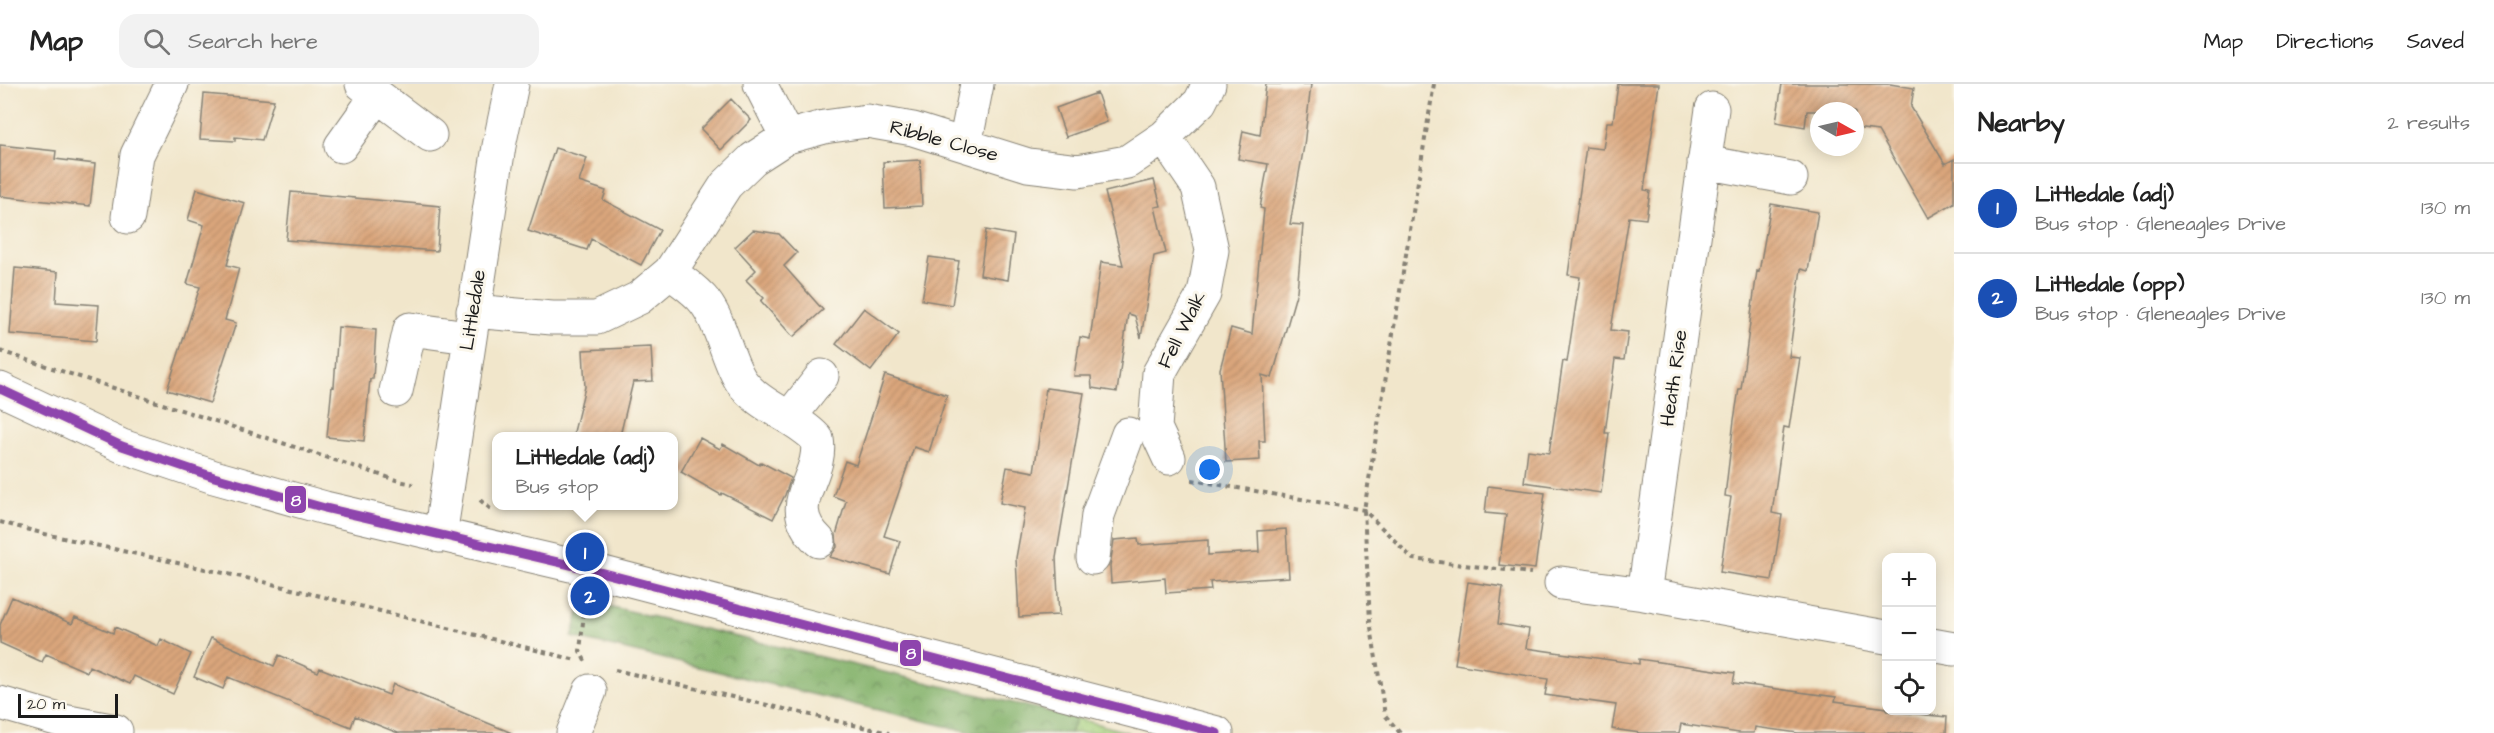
<!DOCTYPE html>
<html lang="en">
<head>
<meta charset="utf-8">
<style>
	body { margin:0; font-family:"Architects Daughter",sans-serif; background:#f2f2f2; color:#222 }
	.controls { position:absolute; right:18px; bottom:18px; display:grid; overflow:hidden; border-radius:12px; box-shadow:0 3px 15px #0003 }
	.controls button { width:54px; height:54px; display:grid; place-items:center; padding:0; border:0; border-bottom:2px solid #e0e0e0; background:#fff; color:#222; font:30px sans-serif }
	.compass { position:absolute; left:1810px; top:18px; width:54px; height:54px; border-radius:50%; background:#fff; box-shadow:0 3px 15px #0003; rotate:98deg }
	.scale { position:absolute; left:18px; bottom:15px; width:100px; box-sizing:border-box; padding-left:6px; border:3px solid #1c1c1c; border-top:0; font-size:16px; line-height:21px; white-space:nowrap; color:#1c1c1c; -webkit-text-stroke:4px #fbf7ec; paint-order:stroke }
	.you { position:absolute; left:1210px; top:386px; width:21px; height:21px; margin:-15px; border:4px solid #fff; border-radius:50%; background:#1a73e8; box-shadow:0 0 0 9px #1a73e833 }
	.badge { display:grid; place-items:center; width:39px; height:39px; border-radius:50%; background:#b45309; color:#fff; font-size:20px; font-weight:700 }
	.pin { position:absolute; translate:-50% -50%; border:3px solid #fff; box-shadow:0 2px 6px #0006 }
	.popup { position:absolute; left:492px; top:348px; width:186px; height:78px; box-sizing:border-box; display:grid; place-content:center; border-radius:12px; background:#fff; filter:drop-shadow(0 2px 4px #0005); font-size:20px; white-space:nowrap; color:#767676 }
	.popup b { font-size:22px; color:#222 }
	.popup::after { content:''; position:absolute; left:50%; top:100%; margin-left:-12px; border:12px solid transparent; border-top-color:#fff }
	.list { margin:0; padding:0; list-style:none }
	h2 { display:flex; justify-content:space-between; align-items:center; height:78px; margin:0; padding:0 24px; font-size:26px }
	h2 small { font-size:20px; font-weight:400; color:#767676 }
	.list li { display:grid; grid-template-columns:39px 1fr auto; gap:18px; align-items:center; box-sizing:border-box; height:90px; padding:0 24px; border-top:2px solid #e0e0e0 }
	.list b { display:block; font-size:22px; white-space:nowrap }
	.list p { margin:0; font-size:20px; white-space:nowrap; color:#767676 }
	.list em { font-size:20px; font-style:normal; color:#767676 }
	.icon { flex:none; width:33px; height:33px; fill:none; stroke:currentColor; stroke-width:2; stroke-linecap:round; stroke-linejoin:round }
	.map { position:relative; flex:none; width:1954px; height:649px; overflow:hidden }
	header { display:flex; align-items:center; gap:36px; box-sizing:border-box; height:84px; padding:0 30px; background:#fff; border-bottom:2px solid #e0e0e0 }
	header strong { font-size:28px }
	nav { display:flex; gap:33px; margin-inline-start:auto; font-size:21px }
	.search { width:420px; height:54px; background:#f2f2f2; display:flex; align-items:center; gap:15px; box-sizing:border-box; padding:0 21px; border-radius:18px; color:#767676; font-size:22px }
	main { display:flex }
	aside { flex:1; background:#fff }
	.map>svg:first-child { display:block }
	.grass { fill:url(#grass-dots); stroke:#60764c; stroke-width:1.5 }
	.forest { fill:url(#forest-crowns); stroke:#506744; stroke-width:1.5 }
	.building { fill:url(#building-hatch) }
	.lines { fill:none; stroke-linecap:round; stroke-linejoin:round }
	.minor-casing { stroke:#868174; stroke-width:35 }
	.path { stroke:#868174; stroke-width:4; stroke-dasharray:4.5 4.5; stroke-linecap:butt }
	.minor { stroke:#fff; stroke-width:33 }
	.bus-1-casing { stroke:#fbf7ec; stroke-width:14 }
	.bus-1 { stroke:#8e44ad; stroke-width:9 }
	.labels { text-anchor:middle; dominant-baseline:central; stroke-width:6; stroke-linejoin:round; paint-order:stroke }
	.street-label { font-size:20px; fill:#1c1c1c; stroke:#fbf7ec }
	.line-badge { stroke:#fbf7ec; stroke-width:2 }
	.badge-label { font-size:16px; text-anchor:middle; font-weight:bold; fill:#fff }
</style>
</head>
<body>
<header>
<strong>Map</strong>
<div class="search"><svg class="icon" aria-label="search" viewBox="0 0 24 24"><circle cx="10" cy="10" r="6"/><path d="M15 15l6 6"/></svg>Search here</div>
<nav><a>Map</a><a>Directions</a><a>Saved</a></nav>
</header>
<main>
<div class="map">
<svg width="1954" height="649" viewBox="0 0 1954 649">
	<defs>
		<pattern id="grass-dots" width="8" height="8" patternUnits="userSpaceOnUse" patternTransform="scale(1.5)"><rect width="8" height="8" fill="#a5d07d"/><path d="M2 2h.1M6 6h.1" fill="none" stroke="#8db26b" stroke-width="1.8" stroke-linecap="round"/></pattern>
		<pattern id="forest-crowns" width="20" height="18" patternUnits="userSpaceOnUse" patternTransform="scale(1.5)"><rect width="20" height="18" fill="#84b26c"/><path d="M2 6a3 3 0 1 1 6 0M12 15a3 3 0 1 1 6 0" fill="none" stroke="#6b9058"/></pattern>
		<pattern id="building-hatch" width="6" height="6" patternUnits="userSpaceOnUse" patternTransform="scale(1.5)"><rect width="6" height="6" fill="#daa67b"/><path d="M-1 1l2-2M0 6l6-6M5 7l2-2" fill="none" stroke="#ba8e6a"/></pattern>
	</defs>
	<rect width="100%" height="100%" fill="#fbf7ec"/>
	<filter id="ink" filterUnits="userSpaceOnUse"><feTurbulence type="fractalNoise" baseFrequency=".0167" numOctaves="2"/><feDisplacementMap in="SourceGraphic" scale="12" xChannelSelector="R" yChannelSelector="G"/><feConvolveMatrix kernelMatrix="1 2 1 2 8 2 1 2 1" color-interpolation-filters="sRGB"/></filter>
	<filter id="wash" filterUnits="userSpaceOnUse"><feTurbulence type="fractalNoise" baseFrequency=".008" numOctaves="4" result="noise"/><feDisplacementMap in="SourceGraphic" scale="24" xChannelSelector="R" yChannelSelector="G"/><feGaussianBlur stdDeviation="1.35" result="paint"/><feColorMatrix in="noise" values="0 0 0 0 0 0 0 0 0 0 0 0 0 0 0 0 0 1.4 0 .05"/><feComposite in="paint" operator="in"/></filter>
	<g filter="url(#wash)">
		<rect width="100%" height="100%" fill="#f1e6cb"/>
		<path class="grass" d="M1076,634L1130,649H1070Z"/>
		<path class="forest" d="M583,516L1076,634L1070,649H975L572,553Z"/>
		<g id="blocks">
			<path class="building" d="M1266,0H1311L1304,62L1290,140L1303,141L1297,207L1272,294L1262,291L1265,357H1259L1260,376L1226,378L1220,285L1231,244L1252,250L1264,125L1260,124L1268,80L1238,75L1243,47L1260,51Z
				M1618,0H1659L1644,106L1650,107L1646,135L1629,133L1611,246L1628,248L1624,276L1615,275L1605,349H1609L1601,409L1524,398L1528,366L1549,369L1563,277L1567,278L1580,193L1568,191L1586,63L1603,65L1607,38H1613Z
				M1782,0H1890L1914,4L1911,23L1945,80L1954,75V119L1928,134L1878,47L1855,44V27H1807L1805,43L1776,38Z
				M1097,9L1107,38L1066,53L1056,24Z
				M204,10L274,16L262,56L235,53V57L200,55Z
				M731,15L751,36L721,66L701,45Z
				M0,61L56,67L55,75L95,80L90,122L0,112Z
				M555,64L587,74L579,98L606,107L603,116L660,146L641,181L591,155L587,166L528,147Z
				M920,76L922,122L885,124L883,78Z
				M1154,96L1161,122L1155,123L1166,169L1154,172L1141,254L1135,232L1128,230L1117,308L1092,304L1091,292H1074L1080,253L1090,255L1101,178L1123,181L1105,108Z
				M197,105L245,119L227,181L239,184L225,236L236,239L210,319L167,306L200,203L187,200L204,141L188,136Z
				M291,108L440,122L437,167L286,156Z
				M1771,120L1818,128L1808,187L1801,185L1789,273L1800,274L1789,344L1784,343L1772,429L1782,431L1772,496L1720,488L1731,413L1725,412L1734,336L1739,305H1741L1757,187L1759,188Z
				M753,146L779,150L797,169L784,182L823,226L793,253L761,217L764,214L746,196L756,186L735,163Z
				M986,146L1014,151L1008,196L980,191Z
				M929,173L959,177L952,221L922,216Z
				M15,184L58,188L56,218L99,221L96,257L10,250Z
				M864,224L899,250L871,287L836,260Z
				M338,243L376,246L373,295H370L364,357L327,353L332,302L334,303Z
				M651,263L653,297L633,298L620,352H573L585,303L583,266Z
				M885,291L947,311L929,368L914,363L884,452L900,457L890,490L830,473L837,463L836,451L846,417L833,412L845,377L856,381Z
				M1046,304L1084,309L1056,474L1059,531L1019,533L1016,474L1025,424L1000,419L1007,383L1034,388Z
				M700,354L720,365L723,360L759,381L761,378L791,394L785,411L773,435L722,409L721,411L681,388Z
				M1488,402L1545,409L1535,485L1499,481L1506,431L1485,429Z
				M1286,445L1289,493L1210,498L1211,506L1166,509L1165,494L1111,499L1110,482L1114,456L1138,454L1139,461L1208,456V471L1259,468L1258,447Z
				M1468,498L1503,503L1498,540L1529,545L1526,564L1639,580V575L1735,589L1733,599L1836,613L1835,617L1887,624V627L1947,633L1946,649H1798L1755,643L1754,649H1739L1681,640L1679,649H1640L1612,645L1616,621L1545,611L1548,595L1455,580Z
				M12,513L72,540L75,533L113,549L115,543L158,562L161,555L191,570L173,610L134,592L130,600L89,582L87,588L46,570L42,578L0,559V541Z
				M211,554L274,582L279,571L318,588L320,584L389,611L393,600L512,649H398L355,632L351,643L228,593L223,605L194,593Z"/>
		</g>
	</g>
	<g filter="url(#ink)">
		<use href="#blocks" fill-opacity="0" stroke="#868174" stroke-width="1.5"/>
		<g class="lines">
			<g class="minor-casing">
				<path id="minor" d="M362,0L430,51
					M760,0L787,53
					M1164,53L1198,103L1212,166L1204,210L1159,289L1155,344L1169,374
					M965,61L977,0
					M341,62L376,13
					M1704,78L1791,94
					M128,133L137,71L172,0
					M670,188C681,197 696,206 705,218C722,240 727,276 741,297C760,324 796,332 817,355C824,395 779,420 819,457
					M473,227L552,234H597L639,214L670,188L726,101L753,75L787,53L824,43L867,37L913,45L1028,81L1078,87L1127,78L1164,53L1200,18L1209,0
					M0,305L122,362L214,393L325,424L592,486L1217,649
					M396,307L410,245L468,253
					M789,334L822,292
					M440,452L499,62L512,0
					M1093,474L1098,431L1128,350
					M1561,499L1644,510L1886,553
					M1644,510L1712,25
					M1932,561L1954,565
					M0,619L63,637L116,647
					M573,649L590,607"/>
			</g>
			<path class="path" d="M0,267L399,397L413,400
				M1192,396L1364,426L1413,475L1531,489
				M480,416L493,427
				M0,438L45,450L260,497L576,576
				M585,577L580,567L585,519
				M615,586L889,649
				M1400,649L1385,631L1370,537L1364,426L1434,0"/>
			<use href="#minor" class="minor"/>
			<g class="bus-1-casing">
				<path id="bus-1" d="M0,305L122,362L214,393L325,424L592,486L1217,649"/>
			</g>
			<use href="#bus-1" class="bus-1"/>
		</g>
	</g>
	<g class="labels">
		<g class="street-label">
			<text transform="translate(944 57) rotate(15)">Ribble Close</text>
			<text transform="translate(473 226) rotate(-81)">Littledale</text>
			<text transform="translate(1182 246) rotate(-63)">Fell Walk</text>
			<text transform="translate(1674 294) rotate(-82)">Heath Rise</text>
		</g>
	</g>
	<g class="line-badge">
		<rect x="284" y="401" width="23" height="29" rx="6" fill="#8e44ad"/>
		<rect x="899" y="555" width="23" height="28" rx="6" fill="#8e44ad"/>
	</g>
	<g class="badge-label">
		<text x="296" y="422">8</text>
		<text x="911" y="575">8</text>
	</g>
</svg>
<div class="controls">
<button>+</button>
<button>−</button>
<button><svg class="icon" aria-label="locate" viewBox="0 0 24 24"><circle cx="12" cy="12" r="6"/><path d="M12 2v4M12 18v4M2 12h4M18 12h4"/></svg></button>
</div>
<svg class="compass" viewBox="-18 -18 36 36"><path d="M0-13l5 13h-10z" fill="#e53935"/><path d="M0 13l5-13h-10z" fill="#767676"/></svg>
<div class="scale">20 m</div>
<div class="you"></div>
<div class="pin badge" style="left:585px;top:468px;background:#1a4fb4">1</div>
<div class="popup"><b>Littledale (adj)</b>Bus stop</div>
<div class="pin badge" style="left:590px;top:512px;background:#1a4fb4">2</div>
</div>
<aside>
<h2>Nearby<small>2 results</small></h2>
<ul class="list">
<li><span class="badge" style="background:#1a4fb4">1</span><div><b>Littledale (adj)</b><p>Bus stop · Gleneagles Drive</p></div><em>130 m</em></li>
<li><span class="badge" style="background:#1a4fb4">2</span><div><b>Littledale (opp)</b><p>Bus stop · Gleneagles Drive</p></div><em>130 m</em></li>
</ul>
</aside>
</main>
</body>
</html>
